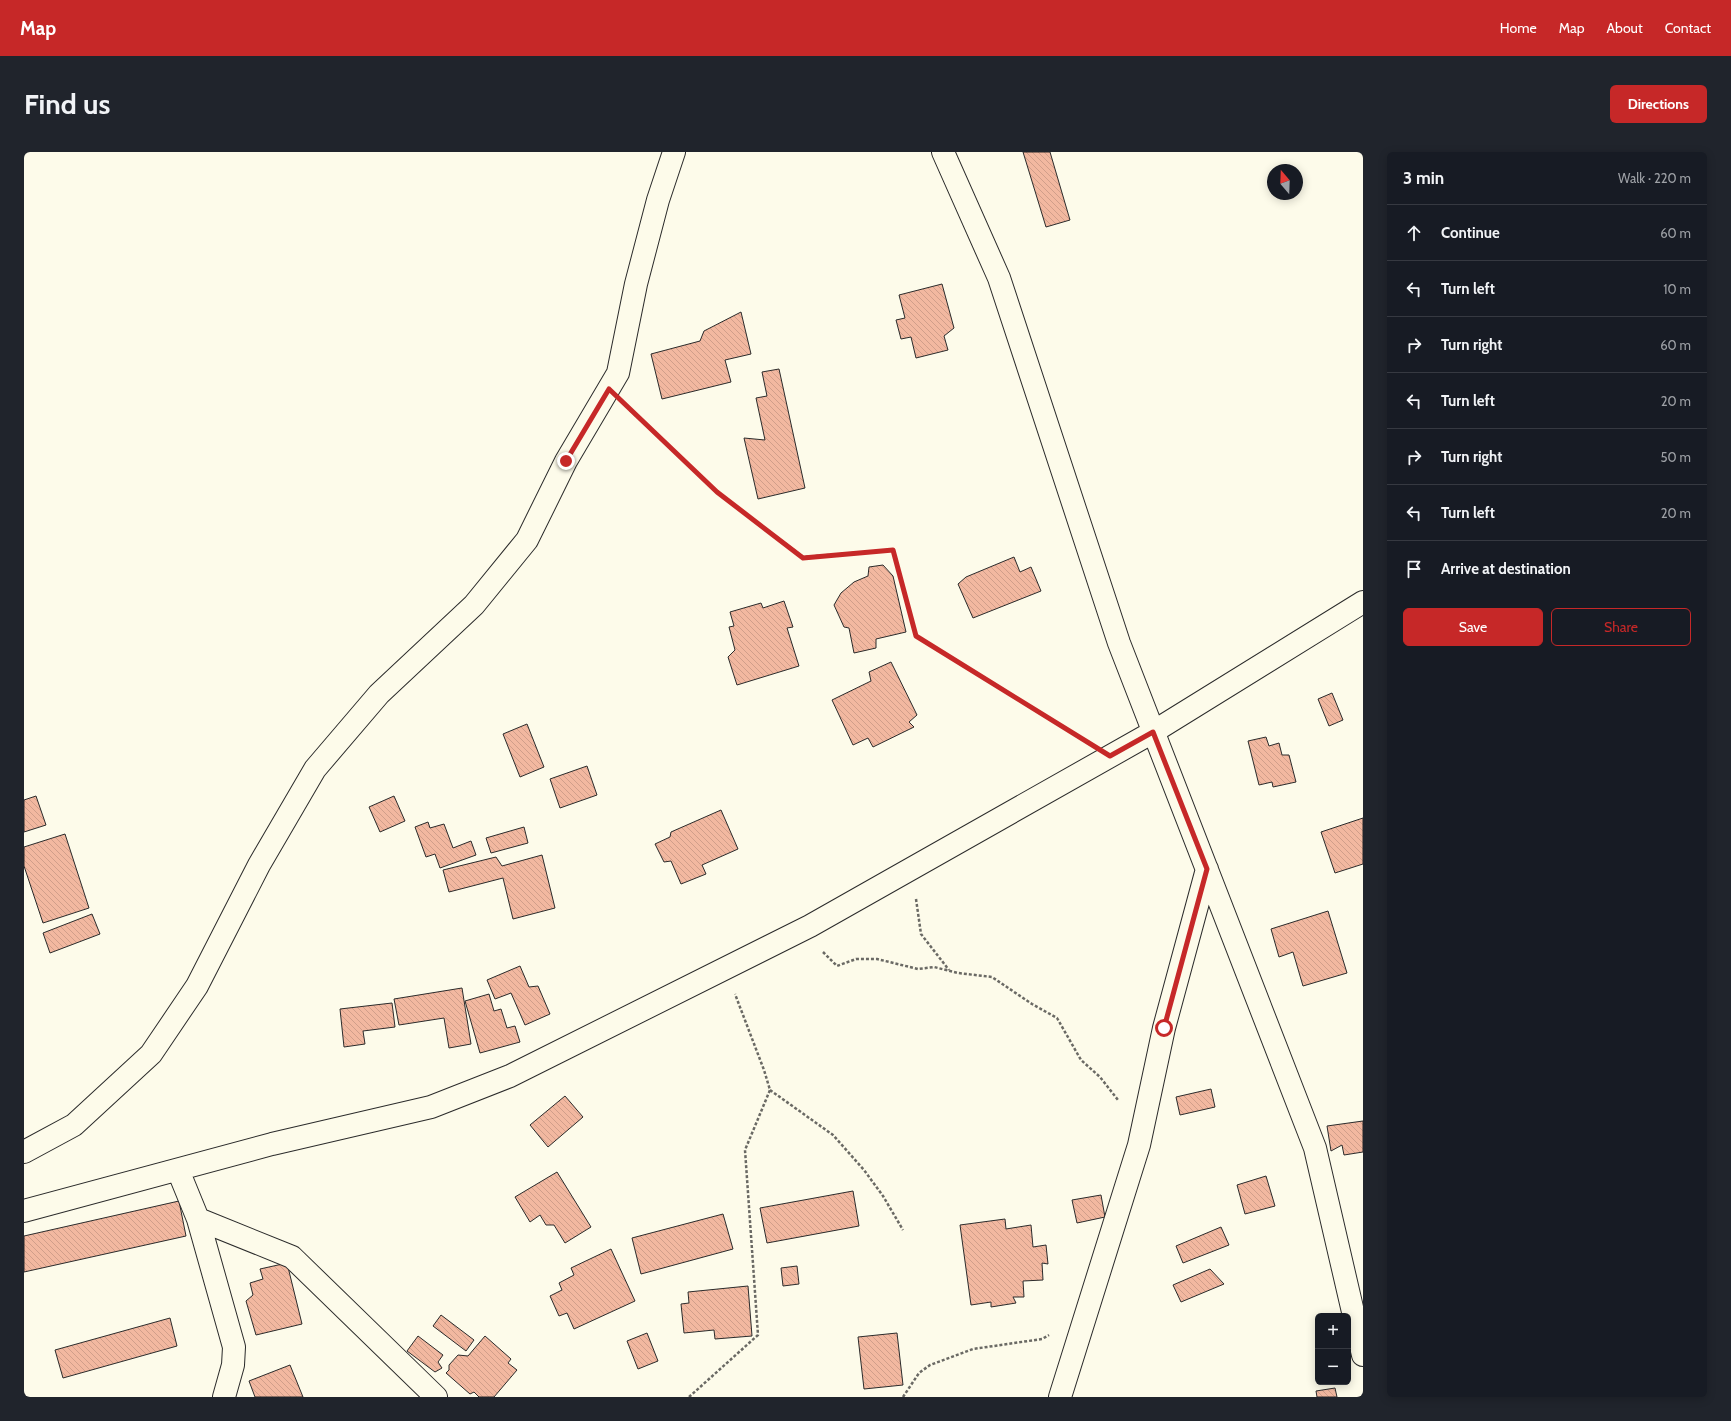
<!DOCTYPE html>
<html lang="en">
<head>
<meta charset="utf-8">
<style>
	body { margin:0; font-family:Cabin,sans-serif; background:#20242c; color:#f1f3f6 }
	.controls { position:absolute; right:12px; bottom:12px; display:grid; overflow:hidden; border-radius:6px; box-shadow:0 2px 10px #0003 }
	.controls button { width:36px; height:36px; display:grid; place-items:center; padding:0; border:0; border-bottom:1px solid #363941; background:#171b24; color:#f1f3f6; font:20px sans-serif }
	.compass { position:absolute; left:1243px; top:12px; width:36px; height:36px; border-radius:50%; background:#171b24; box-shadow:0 2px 10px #0003; rotate:341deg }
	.stop { position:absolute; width:12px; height:12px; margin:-9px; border:3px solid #c62828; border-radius:50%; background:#fff }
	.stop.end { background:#c62828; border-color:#fff; box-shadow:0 1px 4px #0008 }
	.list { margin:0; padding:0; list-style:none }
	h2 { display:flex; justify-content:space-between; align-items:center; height:52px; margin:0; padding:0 16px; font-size:17px }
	h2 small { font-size:13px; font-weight:400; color:#9ea1a6 }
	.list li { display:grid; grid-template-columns:26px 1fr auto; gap:12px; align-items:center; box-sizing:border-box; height:56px; padding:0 16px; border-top:1px solid #363941 }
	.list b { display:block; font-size:15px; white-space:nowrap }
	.list em { font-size:13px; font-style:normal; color:#9ea1a6 }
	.actions { display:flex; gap:8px; padding:12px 16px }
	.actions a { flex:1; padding:9px 0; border:1px solid #c62828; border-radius:6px; text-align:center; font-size:14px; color:#c62828 }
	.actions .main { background:#c62828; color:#fff }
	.icon { flex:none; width:22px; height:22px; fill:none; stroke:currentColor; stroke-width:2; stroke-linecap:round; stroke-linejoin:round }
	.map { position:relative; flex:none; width:1339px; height:1245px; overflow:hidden; border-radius:6px }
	header { display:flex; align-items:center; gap:24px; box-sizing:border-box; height:56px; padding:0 20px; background:#c62828; color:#fff }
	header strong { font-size:19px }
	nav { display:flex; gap:22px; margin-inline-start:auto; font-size:14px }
	.intro { display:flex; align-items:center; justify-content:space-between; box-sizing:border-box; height:96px; padding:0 24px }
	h1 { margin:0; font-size:28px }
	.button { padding:10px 18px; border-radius:6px; background:#c62828; color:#fff; font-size:14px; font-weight:700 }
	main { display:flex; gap:24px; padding:0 24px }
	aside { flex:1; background:#171b24; border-radius:6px; box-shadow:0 2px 10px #0003 }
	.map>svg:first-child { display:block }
	.building { fill:url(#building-back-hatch); stroke:#2b2b2b }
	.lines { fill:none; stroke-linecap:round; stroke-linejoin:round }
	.minor-casing { stroke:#2b2b2b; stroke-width:24 }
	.path { stroke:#6a6964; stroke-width:2.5; stroke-dasharray:3 2; stroke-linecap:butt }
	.minor { stroke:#fdfbea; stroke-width:22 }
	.route { stroke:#c62828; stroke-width:5 }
</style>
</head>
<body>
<header>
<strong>Map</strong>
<nav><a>Home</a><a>Map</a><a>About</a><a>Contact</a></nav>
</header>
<div class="intro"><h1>Find us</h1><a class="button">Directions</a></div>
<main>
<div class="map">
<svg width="1339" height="1245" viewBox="0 0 1339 1245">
	<defs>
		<pattern id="building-back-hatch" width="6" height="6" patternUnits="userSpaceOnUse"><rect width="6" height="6" fill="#f2b8a0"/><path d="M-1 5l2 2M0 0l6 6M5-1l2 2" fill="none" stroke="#d09e8a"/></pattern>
	</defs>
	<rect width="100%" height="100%" fill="#fdfbea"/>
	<path class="building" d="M999,0H1026L1046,68L1022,75Z
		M918,132L930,176L920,184L924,198L892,206L887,185L877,187L872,168L881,166L875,143Z
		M717,160L727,202L701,208L707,230L638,247L627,202L676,189L680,179Z
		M755,217L781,336L734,347L720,286L741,288L732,246L743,244L738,220Z
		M990,405L996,420L1007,415L1017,439L949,466L934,432L942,425Z
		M859,413L869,424L882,480L852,487V496L830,501L825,476L820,475L810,453L817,441L830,430L844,424L845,415Z
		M760,449L769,475L763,476L775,514L713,533L704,505L711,498L705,475L710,474L706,460L737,451L739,456Z
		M867,510L893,563L885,570L890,575L849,595L844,586L829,593L808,548L847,529L845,520Z
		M1308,541L1319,568L1305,574L1294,547Z
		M503,572L520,615L496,625L479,582Z
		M1242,585L1245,594L1255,591L1258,603H1265L1272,630L1249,635L1248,630L1235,633L1224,589Z
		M563,614L573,643L536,656L526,627Z
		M12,644L22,673L0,680V648Z
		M370,644L381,669L356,680L345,655Z
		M697,658L714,697L678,713L682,722L657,732L647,709L640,710L631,692L646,685L647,680Z
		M1339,666V712L1311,721L1297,680Z
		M404,670L406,676L420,672L429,696L447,689L452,703L416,716L411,702L402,705L391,675Z
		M500,675L504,691L467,701L462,686Z
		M41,682L65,756L19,771L0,714V695Z
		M518,703L531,756L489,767L479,726L425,740L419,718L472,705L478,714Z
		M1304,759L1323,821L1279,834L1269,800L1255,805L1247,777Z
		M68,762L76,782L26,801L19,781Z
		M496,814L505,835L514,834L526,862L501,873L487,841L471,847L463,828Z
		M438,836L447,892L425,896L420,866L375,873L370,847Z
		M465,842L470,859L477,857L483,876L491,874L496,890L456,901L441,849Z
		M368,851L371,875L339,879L341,892L320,895L316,857Z
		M1187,937L1191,955L1156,963L1152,945Z
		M541,944L559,965L524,995L506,973Z
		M1339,969V1000L1320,1003L1318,993L1307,999L1303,974Z
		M533,1020L567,1075L541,1091L530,1073H522L516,1063L506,1070L491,1045Z
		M1242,1024L1251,1054L1221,1062L1213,1033Z
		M829,1039L835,1074L743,1091L736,1056Z
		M1077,1043L1081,1065L1053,1071L1048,1048Z
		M155,1049L162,1084L0,1120V1084Z
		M699,1062L709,1097L617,1122L608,1086Z
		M981,1067L982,1077L1007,1073L1009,1095L1022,1093L1024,1112L1018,1111L1019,1128L999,1129L1000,1145H989L992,1151L967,1155V1150L947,1153L936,1073Z
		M1197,1075L1205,1093L1159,1111L1152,1094Z
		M587,1097L611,1149L550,1177L543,1161L535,1164L526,1144L538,1138L535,1131L550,1123L547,1116Z
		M263,1111L278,1172L232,1183L222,1149L229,1143L226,1131L239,1127L236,1117Z
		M773,1114L775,1132L759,1134L757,1116Z
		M1186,1117L1200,1132L1157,1150L1149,1133Z
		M724,1134L728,1184L691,1187L690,1178L660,1181L657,1152L665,1151L664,1140Z
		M417,1163L450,1188L442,1199L409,1174Z
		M146,1166L153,1194L39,1226L31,1198Z
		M623,1181L634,1209L614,1217L603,1189Z
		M873,1181L879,1233L840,1237L834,1185Z
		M394,1184L419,1203L414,1210L418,1216L411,1220L383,1199Z
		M461,1184L487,1207L484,1211L493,1218L470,1245H455L450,1240L446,1242L422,1221L425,1218V1213L434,1203L444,1204Z
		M266,1213L279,1245H231L225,1229Z
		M1311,1236L1313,1245H1293L1292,1239Z"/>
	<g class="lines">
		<g class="minor-casing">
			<path id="minor" d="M919,0L975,126L1095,491L1291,996L1339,1203
				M0,1000L50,973L127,902L173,834L235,713L291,617L355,542L450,453L503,388L542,309L594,221L612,132L634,48L650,0
				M154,1018L174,1067L210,1195L209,1213L200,1245
				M0,1059L248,992L407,955L486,924L786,774L1129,580L1339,450
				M174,1067L268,1105L412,1245
				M1036,1245L1115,993L1140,876L1183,717"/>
		</g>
		<path class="path" d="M606,258L693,340L779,405L869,398L892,484L1058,587
			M892,747L897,782L925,818
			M799,800L813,814L832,807H853L894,817L910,815L934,821L968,825L1008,852L1033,866L1057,908L1076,925L1094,948
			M746,938L809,983L840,1018L859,1044L879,1078
			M665,1245L734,1183L721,998L746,938L740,918L711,842
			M879,1245L895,1221L906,1213L949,1197L1018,1187L1025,1183"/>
		<use href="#minor" class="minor"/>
	</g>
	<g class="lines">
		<path class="route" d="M542,309L585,237L693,340L779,406L869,398L892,484L1086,604L1129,580L1183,717L1140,876"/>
	</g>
</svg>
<div class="controls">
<button>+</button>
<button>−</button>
</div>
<svg class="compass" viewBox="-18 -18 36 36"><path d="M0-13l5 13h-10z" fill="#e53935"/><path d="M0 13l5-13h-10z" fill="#9ea1a6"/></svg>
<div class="stop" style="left:1140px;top:876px"></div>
<div class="stop end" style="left:542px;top:309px"></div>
</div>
<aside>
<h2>3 min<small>Walk · 220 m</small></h2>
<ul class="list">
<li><svg class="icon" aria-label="ahead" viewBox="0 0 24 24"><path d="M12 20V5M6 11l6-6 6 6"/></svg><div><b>Continue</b></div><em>60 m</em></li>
<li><svg class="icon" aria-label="left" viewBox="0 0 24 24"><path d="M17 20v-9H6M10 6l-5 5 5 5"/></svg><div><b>Turn left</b></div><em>10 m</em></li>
<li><svg class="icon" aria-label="right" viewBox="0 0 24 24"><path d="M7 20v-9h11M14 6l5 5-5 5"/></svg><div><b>Turn right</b></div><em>60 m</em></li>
<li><svg class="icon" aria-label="left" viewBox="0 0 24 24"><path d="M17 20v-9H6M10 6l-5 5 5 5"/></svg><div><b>Turn left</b></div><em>20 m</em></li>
<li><svg class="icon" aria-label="right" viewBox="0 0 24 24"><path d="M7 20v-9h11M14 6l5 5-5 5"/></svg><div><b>Turn right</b></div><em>50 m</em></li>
<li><svg class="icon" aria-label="left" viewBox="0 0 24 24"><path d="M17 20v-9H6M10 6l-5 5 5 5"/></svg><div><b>Turn left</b></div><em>20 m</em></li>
<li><svg class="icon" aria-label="arrive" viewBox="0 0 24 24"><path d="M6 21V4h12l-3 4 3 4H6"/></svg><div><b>Arrive at destination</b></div></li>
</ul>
<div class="actions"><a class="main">Save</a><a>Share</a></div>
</aside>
</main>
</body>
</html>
